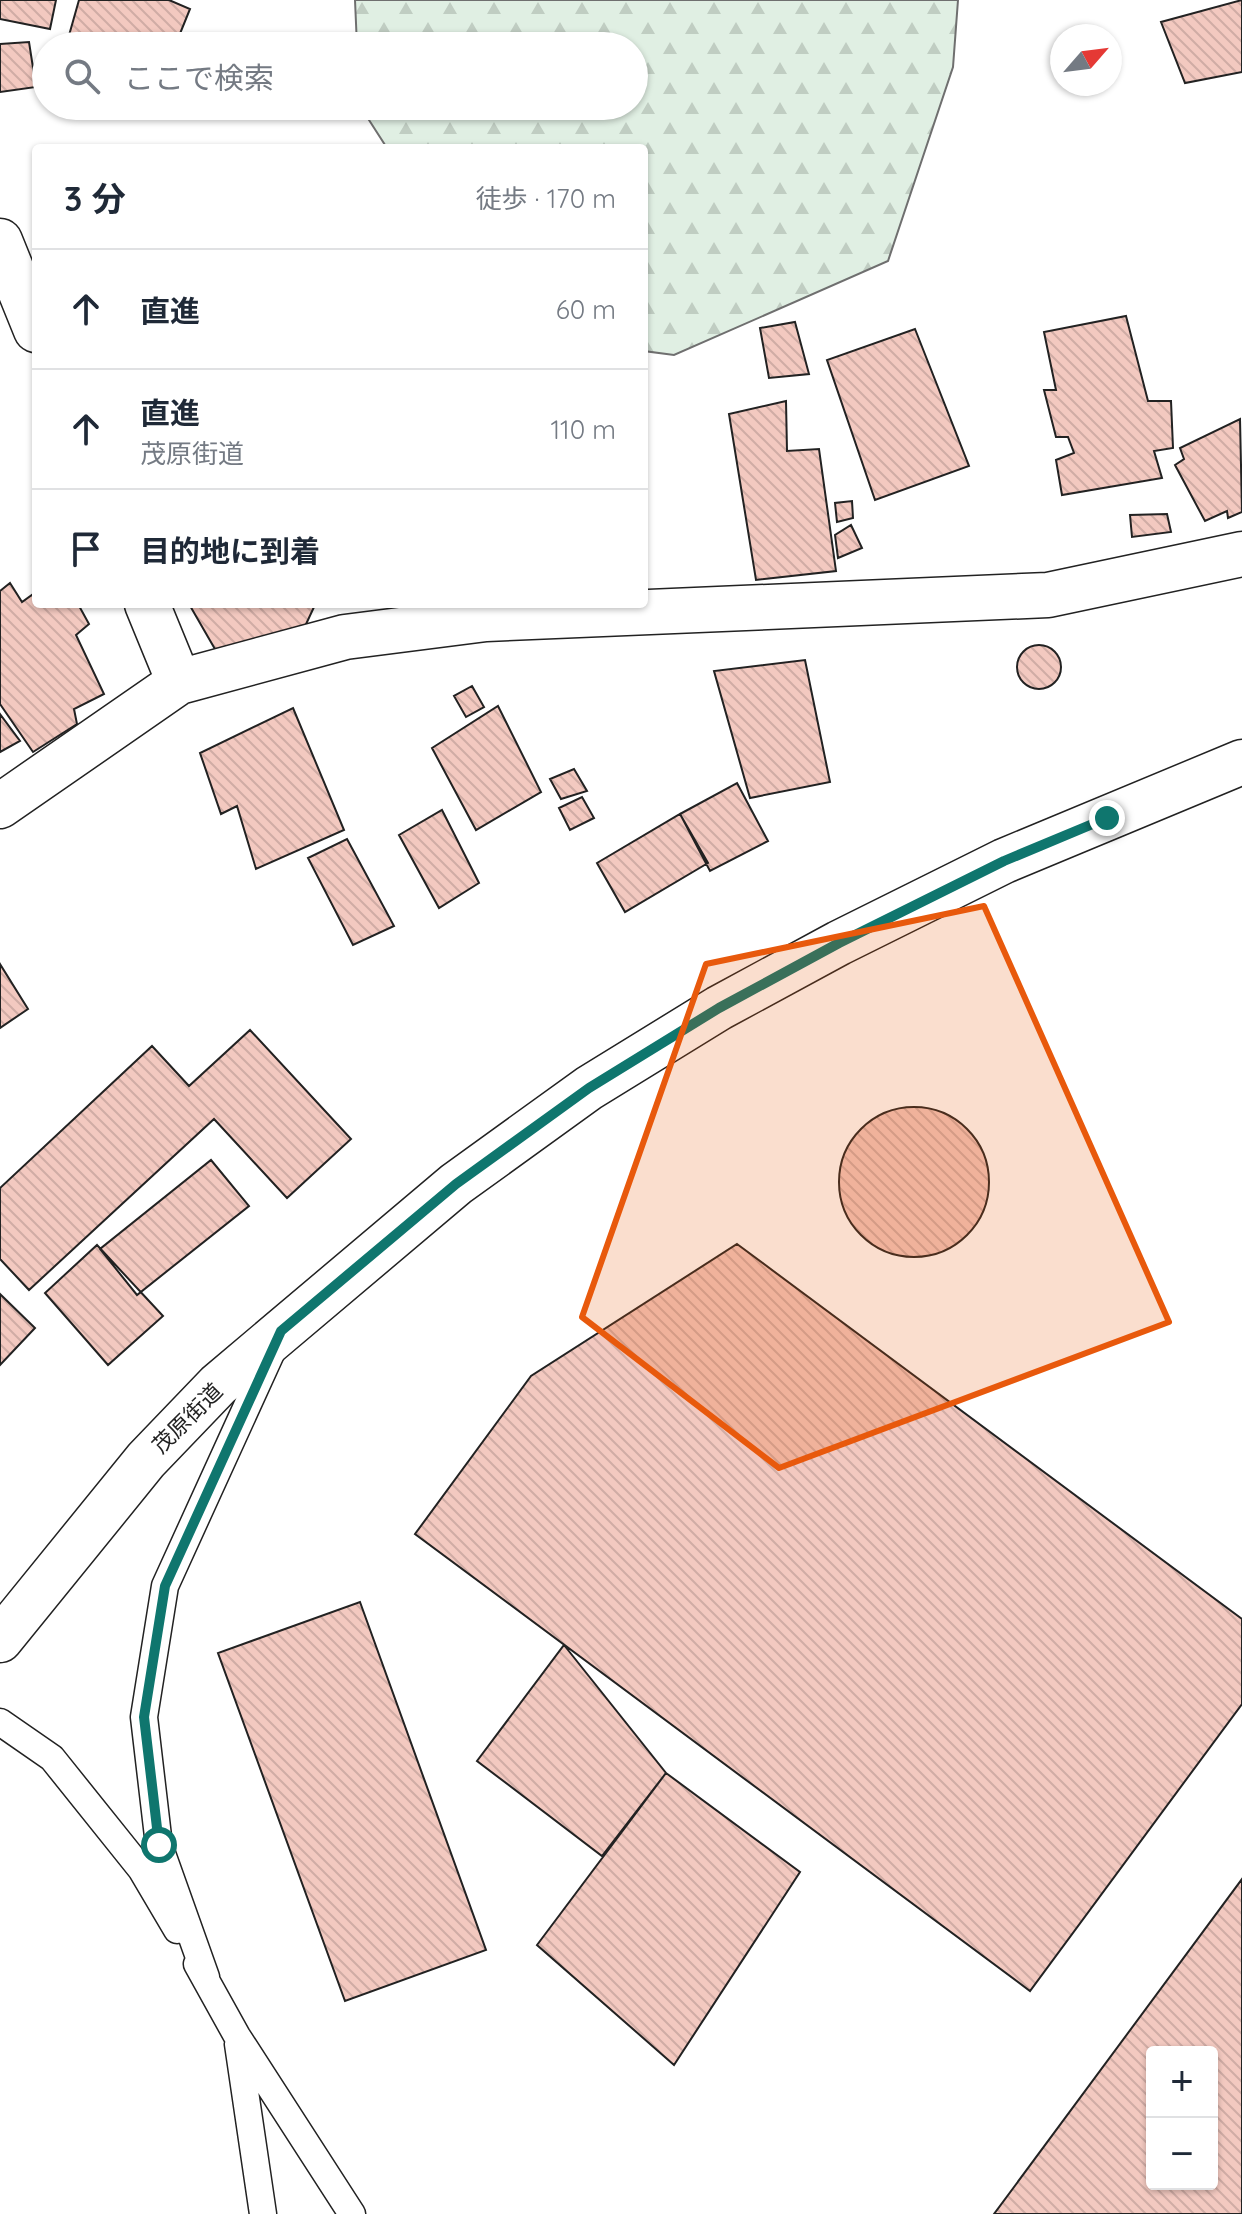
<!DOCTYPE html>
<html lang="ja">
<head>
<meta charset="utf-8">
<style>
	body { margin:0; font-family:Quicksand,"Noto Sans JP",sans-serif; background:#f2f2f3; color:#1f2937 }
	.controls { position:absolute; right:24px; bottom:24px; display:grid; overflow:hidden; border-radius:8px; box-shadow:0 2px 6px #0004 }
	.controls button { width:72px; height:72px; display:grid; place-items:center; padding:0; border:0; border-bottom:2px solid #e0e1e3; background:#fff; color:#1f2937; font:40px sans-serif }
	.compass { position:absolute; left:1050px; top:24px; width:72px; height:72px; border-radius:50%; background:#fff; box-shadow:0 2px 6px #0004; rotate:62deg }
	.stop { position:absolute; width:24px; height:24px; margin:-18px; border:6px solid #0f766e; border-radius:50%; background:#fff }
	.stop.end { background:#0f766e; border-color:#fff; box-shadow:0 2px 8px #0008 }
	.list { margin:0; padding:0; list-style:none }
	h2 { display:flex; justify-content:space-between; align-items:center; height:104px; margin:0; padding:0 32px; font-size:34px }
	h2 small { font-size:26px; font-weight:400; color:#747a83 }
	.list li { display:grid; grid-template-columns:52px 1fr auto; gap:24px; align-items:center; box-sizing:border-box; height:120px; padding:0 32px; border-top:2px solid #e0e1e3 }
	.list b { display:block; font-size:30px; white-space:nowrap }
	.list p { margin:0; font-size:26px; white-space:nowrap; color:#747a83 }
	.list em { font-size:26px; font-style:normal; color:#747a83 }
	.icon { flex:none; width:44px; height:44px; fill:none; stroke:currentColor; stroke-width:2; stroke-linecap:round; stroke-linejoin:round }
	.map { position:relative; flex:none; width:1242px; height:2214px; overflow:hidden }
	.search { position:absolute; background:#fff; box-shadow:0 2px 6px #0004; left:32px; top:32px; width:616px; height:88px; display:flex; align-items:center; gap:20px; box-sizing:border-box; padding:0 28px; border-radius:44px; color:#747a83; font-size:30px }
	.panel { position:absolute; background:#fff; box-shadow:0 2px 6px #0004; left:32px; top:144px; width:616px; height:464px; border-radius:8px }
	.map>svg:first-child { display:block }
	.forest { fill:url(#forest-firs); stroke:#6f6f6f; stroke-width:2 }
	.building { fill:url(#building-back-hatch); stroke:#222; stroke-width:2; fill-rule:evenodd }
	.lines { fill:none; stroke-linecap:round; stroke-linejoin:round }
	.service-casing { stroke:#222; stroke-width:29 }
	.minor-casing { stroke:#222; stroke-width:47 }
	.primary-casing { stroke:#222; stroke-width:47 }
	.service { stroke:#fff; stroke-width:26 }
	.minor { stroke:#fff; stroke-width:44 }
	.primary { stroke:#fff; stroke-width:44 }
	.route { stroke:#0f766e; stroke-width:10 }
	.marked { fill:#e8590c; fill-opacity:0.2; stroke:#e8590c; stroke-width:6; stroke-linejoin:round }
	.labels { text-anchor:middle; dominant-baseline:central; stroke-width:6; stroke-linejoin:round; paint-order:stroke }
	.street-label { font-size:22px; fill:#222; stroke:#fff }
</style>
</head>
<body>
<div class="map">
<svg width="1242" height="2214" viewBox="0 0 1242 2214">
	<defs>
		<pattern id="forest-firs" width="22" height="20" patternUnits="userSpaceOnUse" patternTransform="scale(2)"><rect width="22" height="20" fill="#e0efe3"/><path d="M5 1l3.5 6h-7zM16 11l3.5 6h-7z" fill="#c0cdc2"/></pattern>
		<pattern id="building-back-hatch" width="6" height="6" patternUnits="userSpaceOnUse" patternTransform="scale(2)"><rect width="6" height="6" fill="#f3c9c0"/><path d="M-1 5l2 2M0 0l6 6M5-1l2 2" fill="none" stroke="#d0aca5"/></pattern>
	</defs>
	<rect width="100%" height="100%" fill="#fff"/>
	<path class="forest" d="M355,0H958L953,67L888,261L674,355L644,351V148H387L360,106H634V46H357Z"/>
	<path class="building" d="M0,0H56L50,29L0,19Z
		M79,0H169L190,9L175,46H66Z
		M1242,0V72L1185,83L1161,22Z
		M29,42L36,87L0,92V44Z
		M1126,316L1148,401H1171L1173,448L1154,451L1162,478L1062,495L1056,460L1074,453L1068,437H1056L1044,390H1056L1044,332Z
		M795,322L809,374L769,378L760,328Z
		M915,329L969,466L875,500L827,360Z
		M786,401L787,451L819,449L836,571L756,580L729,414Z
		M1240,419L1242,512L1228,518L1227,511L1205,521L1175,465L1184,459L1180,448Z
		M852,501L853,518L837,522L835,503Z
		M1167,514L1171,532L1132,537L1130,515Z
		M851,525L862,548L838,558L835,535Z
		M10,583L22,602L36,592V604H78L89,624L76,635L104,694L74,709L77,724L33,752L0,704V591Z
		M189,604H312L314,607L301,635L223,663Z
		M1017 667a22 22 0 1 1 44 0a22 22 0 1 1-44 0Z
		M805,660L830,782L750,798L714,671Z
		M472,686L484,707L466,717L454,696Z
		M498,706L541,792L476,830L432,748Z
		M293,708L344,830L256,869L237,806L221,814L200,753Z
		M0,714L20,741L0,752Z
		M574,769L587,791L561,799L550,779Z
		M737,783L768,841L710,871L680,814Z
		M582,797L594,818L570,830L559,808Z
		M442,810L479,883L439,908L399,835Z
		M680,814L708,863L625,912L597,863Z
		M347,839L394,926L353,945L308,858Z
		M0,964L28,1009L0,1028Z
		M250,1030L351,1139L287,1198L214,1119L29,1290L0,1259V1188L152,1046L189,1086Z
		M839 1182a75 75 0 1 1 150 0a75 75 0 1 1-150 0Z
		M211,1160L249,1206L137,1295L100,1249Z
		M737,1244L1242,1619V1704L1030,1991L415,1534L531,1376Z
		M97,1245L163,1316L108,1365L45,1293Z
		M0,1294L35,1328L0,1365Z
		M360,1602L486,1950L345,2001L218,1653Z
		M564,1645L666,1773L602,1856L477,1761Z
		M666,1773L800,1872L674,2065L537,1945Z
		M1242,1879V2214H994ZM1152,2052H1212V2184H1152Z"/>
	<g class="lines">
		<g class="service-casing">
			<path id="service" d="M0,1722L52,1758L141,1869L177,1930
				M197,1964L237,2036L352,2214
				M206,1977L159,1845L144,1717L165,1586L273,1349
				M238,2044L263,2214"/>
		</g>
		<g class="minor-casing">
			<path id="minor" d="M0,241L36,330
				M147,604L179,682
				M0,806L179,682L345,637L486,619L1048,595L1242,554"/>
		</g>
		<g class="primary-casing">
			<path id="primary" d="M0,1640L146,1460L218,1385L456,1184L589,1088L719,1008L839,943L1004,861L1242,762"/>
		</g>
		<use href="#service" class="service"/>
		<use href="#minor" class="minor"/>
		<use href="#primary" class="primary"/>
	</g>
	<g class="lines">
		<path class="route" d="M159,1845L144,1717L165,1586L281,1331L456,1184L589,1088L719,1008L839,943L1004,861L1107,818"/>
	</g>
	<path class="marked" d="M984,906L1169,1322L779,1468L582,1317L706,964Z"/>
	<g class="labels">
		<g class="street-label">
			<text transform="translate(187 1418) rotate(-45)">茂原街道</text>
		</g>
	</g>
</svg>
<div class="controls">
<button>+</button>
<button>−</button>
</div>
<svg class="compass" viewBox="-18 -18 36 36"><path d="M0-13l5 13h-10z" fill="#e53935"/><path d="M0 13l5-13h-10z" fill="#747a83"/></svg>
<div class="stop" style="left:159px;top:1845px"></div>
<div class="stop end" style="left:1107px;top:818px"></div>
<div class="search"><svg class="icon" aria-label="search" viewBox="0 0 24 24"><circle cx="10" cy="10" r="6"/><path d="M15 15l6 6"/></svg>ここで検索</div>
<section class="panel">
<h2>3 分<small>徒歩 · 170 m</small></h2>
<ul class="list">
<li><svg class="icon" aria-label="ahead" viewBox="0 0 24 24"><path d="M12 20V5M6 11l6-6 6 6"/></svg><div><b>直進</b></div><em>60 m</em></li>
<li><svg class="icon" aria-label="ahead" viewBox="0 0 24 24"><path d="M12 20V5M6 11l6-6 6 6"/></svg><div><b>直進</b><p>茂原街道</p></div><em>110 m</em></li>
<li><svg class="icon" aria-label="arrive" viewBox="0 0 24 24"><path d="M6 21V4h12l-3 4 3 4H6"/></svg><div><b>目的地に到着</b></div></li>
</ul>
</section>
</div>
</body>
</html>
